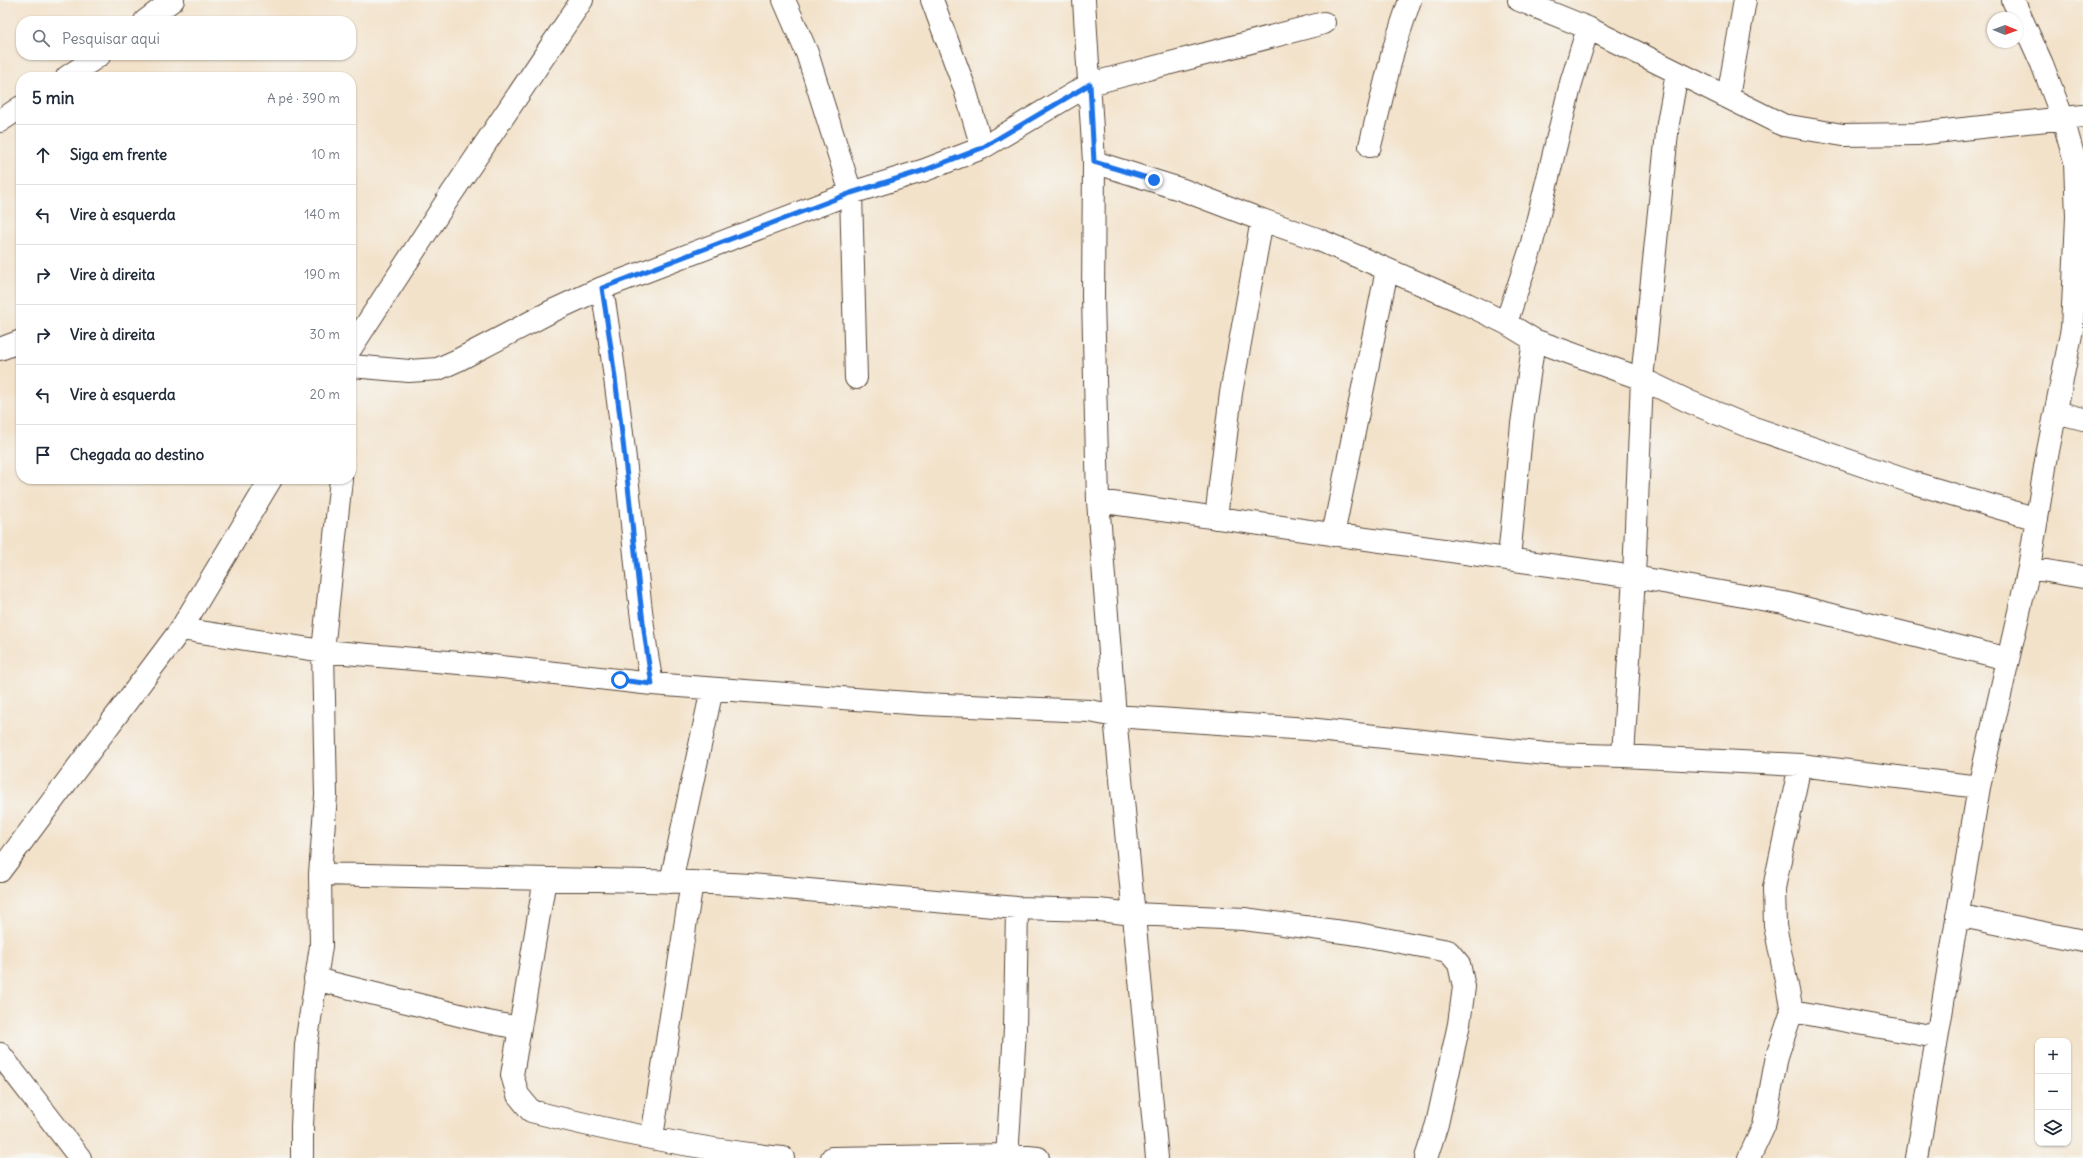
<!DOCTYPE html>
<html lang="pt">
<head>
<meta charset="utf-8">
<style>
	body { margin:0; font-family:Delius,sans-serif; background:#f2f2f3; color:#1f2937 }
	.controls { position:absolute; right:12px; bottom:12px; display:grid; overflow:hidden; border-radius:8px; box-shadow:0 1px 3px #0004 }
	.controls button { width:36px; height:36px; display:grid; place-items:center; padding:0; border:0; border-bottom:1px solid #e0e1e3; background:#fff; color:#1f2937; font:20px sans-serif }
	.compass { position:absolute; left:1987px; top:12px; width:36px; height:36px; border-radius:50%; background:#fff; box-shadow:0 1px 3px #0004; rotate:91deg }
	.stop { position:absolute; width:12px; height:12px; margin:-9px; border:3px solid #1a73e8; border-radius:50%; background:#fff }
	.stop.end { background:#1a73e8; border-color:#fff; box-shadow:0 1px 4px #0008 }
	.list { margin:0; padding:0; list-style:none }
	h2 { display:flex; justify-content:space-between; align-items:center; height:52px; margin:0; padding:0 16px; font-size:17px }
	h2 small { font-size:13px; font-weight:400; color:#747a83 }
	.list li { display:grid; grid-template-columns:26px 1fr auto; gap:12px; align-items:center; box-sizing:border-box; height:60px; padding:0 16px; border-top:1px solid #e0e1e3 }
	.list b { display:block; font-size:15px; white-space:nowrap }
	.list em { font-size:13px; font-style:normal; color:#747a83 }
	.icon { flex:none; width:22px; height:22px; fill:none; stroke:currentColor; stroke-width:2; stroke-linecap:round; stroke-linejoin:round }
	.map { position:relative; flex:none; width:2083px; height:1158px; overflow:hidden }
	.search { position:absolute; background:#fff; box-shadow:0 1px 3px #0004; left:16px; top:16px; width:340px; height:44px; display:flex; align-items:center; gap:10px; box-sizing:border-box; padding:0 14px; border-radius:16px; color:#747a83; font-size:15px }
	.panel { position:absolute; background:#fff; box-shadow:0 1px 3px #0004; left:16px; top:72px; width:340px; height:412px; border-radius:16px }
	.map>svg:first-child { display:block }
	.lines { fill:none; stroke-linecap:round; stroke-linejoin:round }
	.minor-casing { stroke:#574638; stroke-width:24 }
	.minor { stroke:#fff; stroke-width:22 }
	.route { stroke:#1a73e8; stroke-width:5 }
</style>
</head>
<body>
<div class="map">
<svg width="2083" height="1158" viewBox="0 0 2083 1158">
	<rect width="100%" height="100%" fill="#f6f6f2"/>
	<filter id="ink" filterUnits="userSpaceOnUse"><feTurbulence type="fractalNoise" baseFrequency=".025" numOctaves="2"/><feDisplacementMap in="SourceGraphic" scale="8" xChannelSelector="R" yChannelSelector="G"/><feConvolveMatrix kernelMatrix="1 2 1 2 8 2 1 2 1" color-interpolation-filters="sRGB"/></filter>
	<filter id="wash" filterUnits="userSpaceOnUse"><feTurbulence type="fractalNoise" baseFrequency=".012" numOctaves="4" result="noise"/><feDisplacementMap in="SourceGraphic" scale="16" xChannelSelector="R" yChannelSelector="G"/><feGaussianBlur stdDeviation="0.9" result="paint"/><feColorMatrix in="noise" values="0 0 0 0 0 0 0 0 0 0 0 0 0 0 0 0 0 1.4 0 .05"/><feComposite in="paint" operator="in"/></filter>
	<g filter="url(#wash)">
		<rect width="100%" height="100%" fill="#f3e2ca"/>
	</g>
	<g filter="url(#ink)">
		<g class="lines">
			<g class="minor-casing">
				<path id="minor" d="M784,0L807,53L851,193L856,378
					M932,0L965,89L982,148
					M1084,0L1094,162L1093,297L1098,501L1115,716L1157,1158
					M1519,0L1588,28L1783,125L1843,135L1917,134L2083,116
					M145,21L173,0
					M67,77L100,55
					M1728,97L1745,0
					M0,121L21,107
					M1370,146L1393,51L1410,0
					M1094,162L1183,190L1262,220L1317,239L1467,304L1506,323L1534,340L1642,379L1690,402L1745,425L1914,483L2037,519
					M602,288C612,351 620,414 627,477C635,546 639,615 652,684
					M1506,323L1530,251L1571,83L1588,28
					M351,348L448,199L582,0
					M0,349L21,341
					M352,366L409,371L438,369L458,360L552,311L602,288L851,193L925,170L982,148L1090,84L1324,23
					M2056,412L2083,419
					M1098,501L1634,577L1784,603L2008,659
					M1216,518L1231,393L1262,220
					M1333,535L1387,270
					M1509,558L1522,424L1534,340
					M2029,568L2083,577
					M181,629L323,651L493,666L652,684L922,704L1090,711L1115,716L1308,729L1547,754L1623,756L1800,765L1979,787
					M1623,756L1634,577L1642,379L1668,123L1677,73
					M0,871L181,629L271,479
					M320,874L692,882L750,885L1017,908L1098,910L1134,914L1244,919L1358,934L1448,951L1459,964L1464,987L1459,1024L1437,1124L1426,1158
					M545,879L512,1075L518,1095L531,1111C613,1132 699,1149 783,1158
					M671,882L712,689
					M1957,915L2083,941
					M315,979L483,1021L519,1028
					M1792,1011L1936,1037
					M0,1054L80,1158
					M652,1137L692,882
					M302,1158V1126L306,1045L321,946L320,874L326,795L323,651L341,479
					M832,1158L1007,1155L1038,1158
					M1007,1158L1015,1029L1017,908
					M1749,1158L1764,1126L1777,1056L1792,1011L1775,926L1774,888L1800,765
					M1917,1158L1979,787L2029,568L2046,461L2072,329L2077,217L2075,162L2063,119L2042,64L2013,0"/>
			</g>
			<use href="#minor" class="minor"/>
		</g>
	</g>
	<g class="lines" filter="url(#ink)">
		<path class="route" d="M620,680L652,684C640,615 635,546 627,477C620,414 612,351 602,288L851,193L925,170L982,148L1090,84L1094,162L1154,180"/>
	</g>
</svg>
<div class="controls">
<button>+</button>
<button>−</button>
<button><svg class="icon" aria-label="layers" viewBox="0 0 24 24"><path d="M12 4l9 5-9 5-9-5zM3 14l9 5 9-5"/></svg></button>
</div>
<svg class="compass" viewBox="-18 -18 36 36"><path d="M0-13l5 13h-10z" fill="#e53935"/><path d="M0 13l5-13h-10z" fill="#747a83"/></svg>
<div class="stop" style="left:620px;top:680px"></div>
<div class="stop end" style="left:1154px;top:180px"></div>
<div class="search"><svg class="icon" aria-label="search" viewBox="0 0 24 24"><circle cx="10" cy="10" r="6"/><path d="M15 15l6 6"/></svg>Pesquisar aqui</div>
<section class="panel">
<h2>5 min<small>A pé · 390 m</small></h2>
<ul class="list">
<li><svg class="icon" aria-label="ahead" viewBox="0 0 24 24"><path d="M12 20V5M6 11l6-6 6 6"/></svg><div><b>Siga em frente</b></div><em>10 m</em></li>
<li><svg class="icon" aria-label="left" viewBox="0 0 24 24"><path d="M17 20v-9H6M10 6l-5 5 5 5"/></svg><div><b>Vire à esquerda</b></div><em>140 m</em></li>
<li><svg class="icon" aria-label="right" viewBox="0 0 24 24"><path d="M7 20v-9h11M14 6l5 5-5 5"/></svg><div><b>Vire à direita</b></div><em>190 m</em></li>
<li><svg class="icon" aria-label="right" viewBox="0 0 24 24"><path d="M7 20v-9h11M14 6l5 5-5 5"/></svg><div><b>Vire à direita</b></div><em>30 m</em></li>
<li><svg class="icon" aria-label="left" viewBox="0 0 24 24"><path d="M17 20v-9H6M10 6l-5 5 5 5"/></svg><div><b>Vire à esquerda</b></div><em>20 m</em></li>
<li><svg class="icon" aria-label="arrive" viewBox="0 0 24 24"><path d="M6 21V4h12l-3 4 3 4H6"/></svg><div><b>Chegada ao destino</b></div></li>
</ul>
</section>
</div>
</body>
</html>
